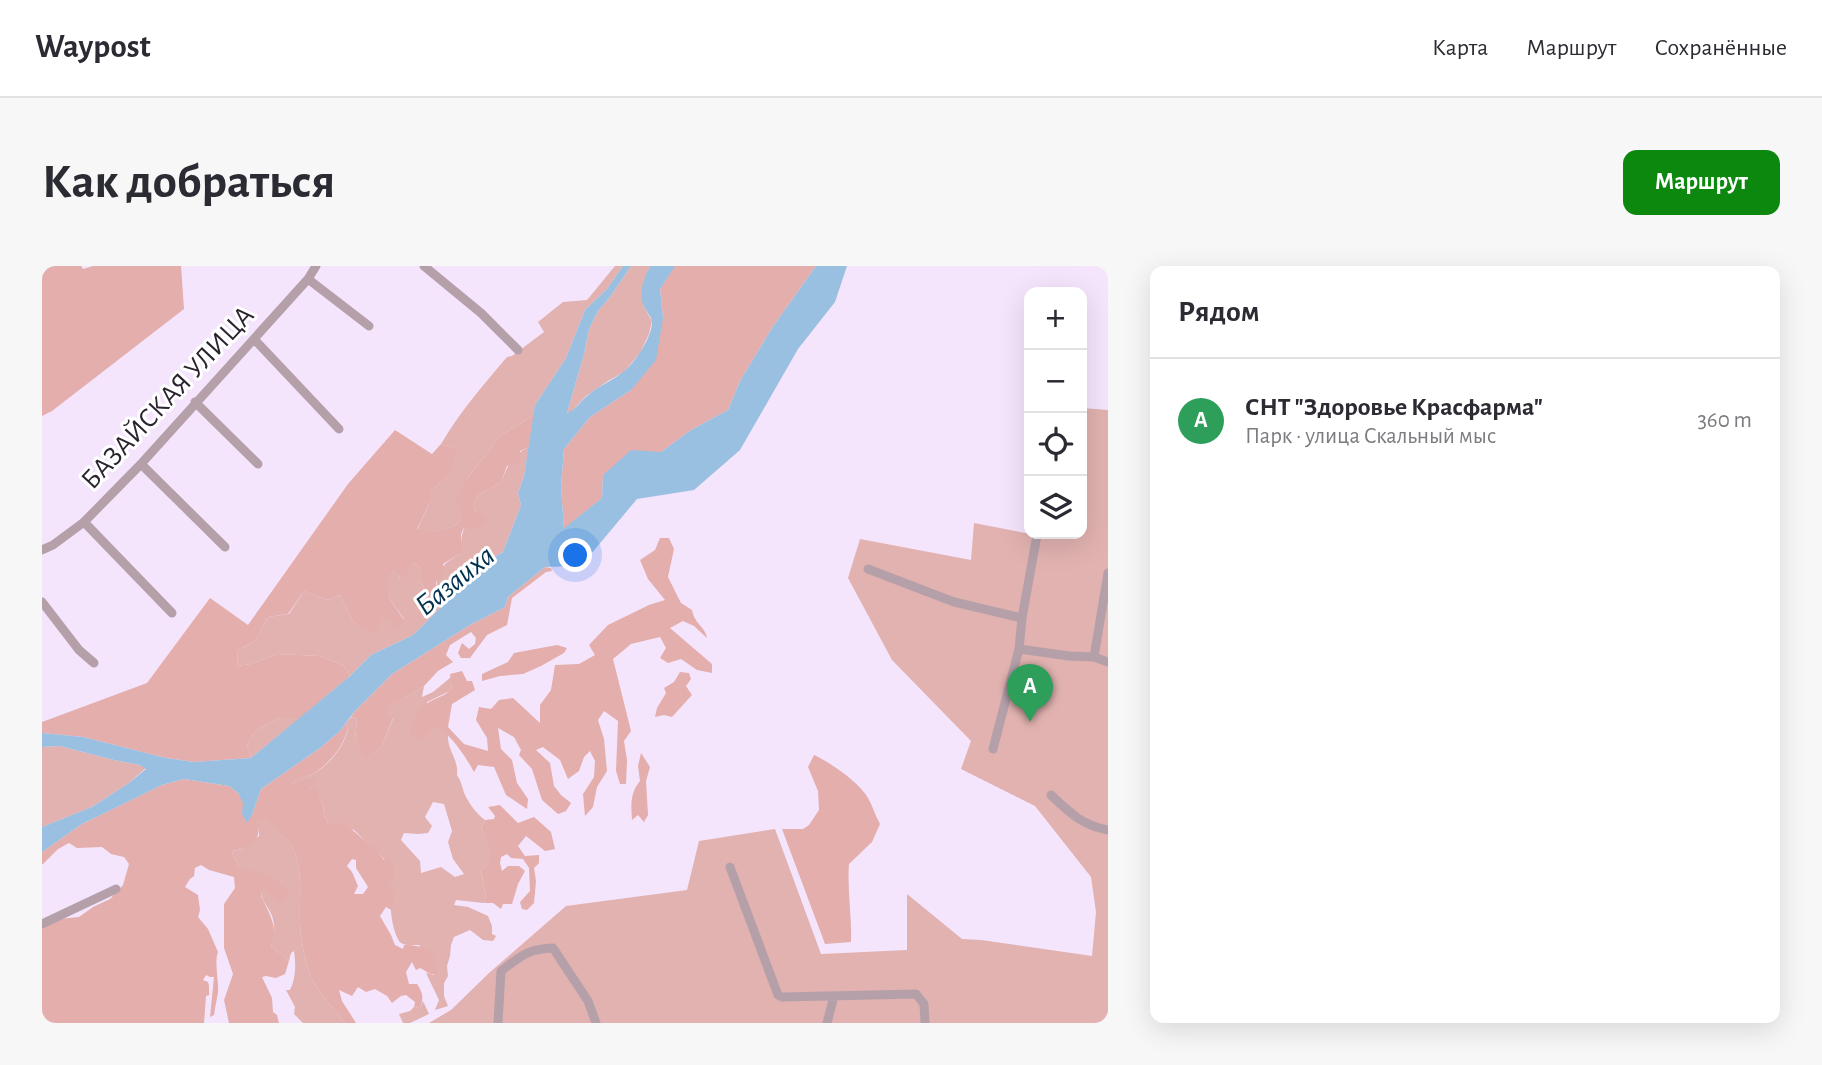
<!DOCTYPE html>
<html lang="ru">
<head>
<meta charset="utf-8">
<style>
	body { margin:0; font-family:"Alegreya Sans",sans-serif; background:#f7f7f7; color:#2b2b33 }
	.controls { position:absolute; right:21px; top:21px; display:grid; overflow:hidden; border-radius:14px; box-shadow:0 7px 28px #0002 }
	.controls button { width:63px; height:63px; display:grid; place-items:center; padding:0; border:0; border-bottom:2px solid #e1e1e2; background:#fff; color:#2b2b33; font:35px sans-serif }
	.you { position:absolute; left:534px; top:290px; width:24px; height:24px; margin:-18px; border:5px solid #fff; border-radius:50%; background:#1a73e8; box-shadow:0 0 0 10px #1a73e833 }
	.badge { display:grid; place-items:center; width:46px; height:46px; border-radius:50%; background:#0c880e; color:#fff; font-size:23px; font-weight:700 }
	.pin { position:absolute; translate:-50% -58px; filter:drop-shadow(0 2px 4px #0008) }
	.pin::after { content:''; position:absolute; top:37px; width:24px; height:21px; background:inherit; clip-path:polygon(0 0,100% 0,50% 100%) }
	.list { margin:0; padding:0; list-style:none }
	h2 { display:flex; justify-content:space-between; align-items:center; height:91px; margin:0; padding:0 28px; font-size:30px }
	h2 small { font-size:23px; font-weight:400; color:#7c7c81 }
	.list li { display:grid; grid-template-columns:46px 1fr auto; gap:21px; align-items:center; box-sizing:border-box; height:126px; padding:0 28px; border-top:2px solid #e1e1e2 }
	.list b { display:block; font-size:26px; white-space:nowrap }
	.list p { margin:0; font-size:23px; white-space:nowrap; color:#7c7c81 }
	.list em { font-size:23px; font-style:normal; color:#7c7c81 }
	.icon { flex:none; width:38px; height:38px; fill:none; stroke:currentColor; stroke-width:2; stroke-linecap:round; stroke-linejoin:round }
	.map { position:relative; flex:none; width:1066px; height:757px; overflow:hidden; border-radius:14px }
	header { display:flex; align-items:center; gap:42px; box-sizing:border-box; height:98px; padding:0 35px; background:#fff; border-bottom:2px solid #e1e1e2 }
	header strong { font-size:33px }
	nav { display:flex; gap:38px; margin-inline-start:auto; font-size:24px }
	.intro { display:flex; align-items:center; justify-content:space-between; box-sizing:border-box; height:168px; padding:0 42px }
	h1 { margin:0; font-size:49px }
	.button { padding:18px 32px; border-radius:14px; background:#0c880e; color:#fff; font-size:24px; font-weight:700 }
	main { display:flex; gap:42px; padding:0 42px }
	aside { flex:1; background:#fff; border-radius:14px; box-shadow:0 7px 28px #0002 }
	.map>svg:first-child { display:block }
	.green { fill:#e1b2b0; fill-rule:evenodd }
	.forest { fill:#e3aeac; fill-rule:evenodd }
	.water { fill:#9ac0e1 }
	.lines { fill:none; stroke-linecap:round; stroke-linejoin:round }
	.minor { stroke:#b5a0aa; stroke-width:9 }
	.labels { text-anchor:middle; dominant-baseline:central; stroke-width:6; stroke-linejoin:round; paint-order:stroke }
	.street-label { font-size:28px; fill:#2b242f; stroke:#fff }
	.water-label { font-size:30px; font-style:italic; fill:#023150; stroke:#fff }
</style>
</head>
<body>
<header>
<strong>Waypost</strong>
<nav><a>Карта</a><a>Маршрут</a><a>Сохранённые</a></nav>
</header>
<div class="intro"><h1>Как добраться</h1><a class="button">Маршрут</a></div>
<main>
<div class="map">
<svg width="1066" height="757" viewBox="0 0 1066 757">
	<rect width="100%" height="100%" fill="#f4e5fd"/>
	<path class="green" d="M573,0H581L565,23L543,44L524,92L493,139L492,149L458,170L424,214L417,257C403,266 391,266 375,264L388,236V225L405,212L411,182L399,178C418,146 441,119 465,91L470,90L502,66L496,56L521,36L545,34Z
		M589,0H608L604,9L601,39L610,55L607,68L598,87L582,106L566,115L544,130L529,146L525,147L542,88L547,63L556,45L568,31Z
		M1040,142L1066,144V757H387L409,744L447,707L524,640L645,624L657,575L733,563L779,688L865,684V628L920,673L939,674L1050,690L1054,646L1049,611L993,540L919,503L929,475L850,394L806,312L818,273L929,294L932,257L994,269L995,268H1040Z
		M487,181L482,210L476,227L479,239L461,286L447,294L371,369L329,389L308,410L301,399L277,390L236,388L209,398L195,400L196,384L213,375L226,351L247,348L262,325L286,334L298,329L311,356L333,367L341,351L362,353L347,332L343,314L354,302L358,313L372,297L379,302V315L387,334L397,330C391,306 399,299 419,287C419,265 420,264 434,246L431,241L436,229L459,216C465,201 471,188 487,181Z
		M409,411L410,424L385,436L392,459L398,462L406,469C405,484 417,494 415,509C420,516 420,523 424,531C429,540 435,548 443,554L439,562C450,579 455,589 439,605L444,630L442,637L414,634L412,639L426,641L446,650L450,660V668L454,670L451,675L441,674L428,664L412,671L409,679L408,690L405,700L406,710L402,717V730L406,740L393,744L397,734L384,707L392,709L377,679C371,679 364,680 359,677C353,672 349,652 349,644L344,641L345,617L343,594L312,564L286,557L282,549L281,539L274,523L267,524V521L252,519L250,517C258,510 263,512 271,508C287,499 302,481 306,463L304,457L309,451L315,453L313,474L325,491L339,482L351,453L346,447L345,440L370,428L382,420L380,431L391,426ZM391,536L402,538L410,565L406,576L411,593L422,608L413,611L399,601L379,607L378,595L359,574L362,567L376,568L386,567L390,560L383,551Z
		M237,452H258L209,492L205,479L213,465Z
		M18,480L72,494L98,499L104,502L87,517L50,541L0,561V481Z
		M224,552C231,561 246,573 250,580C262,603 257,630 258,655C258,672 264,704 273,718C281,732 293,744 303,757H261L252,748L253,741L244,724H248C254,712 254,698 252,685L249,687L247,695L229,680C233,672 233,658 230,650C226,639 218,635 219,622L228,628L216,607L206,605L197,601L190,588L191,585L200,583L217,570V558Z
		M381,735L387,748L368,757H361L357,748L368,745L372,741L378,742Z"/>
	<path class="forest" d="M0,0H39L41,3L51,0H139L142,43L10,145L0,150Z
		M632,0H774L730,62L698,115L686,144L649,164L619,186L561,209L560,232L522,263L519,221L522,183L548,151L589,124L621,52L618,23Z
		M492,149L487,181L478,185L477,197L465,200L459,216L436,229L431,241L434,246L441,249L445,257L432,263L422,262L419,268V287L401,298L402,309L394,316L397,330L387,334L379,315V302L372,297L359,314L353,303L344,314L347,332L362,354L357,362L341,352L333,368L311,356L298,329L286,334L262,325L246,348L226,351L213,375L196,384L195,400L209,398L236,388L277,390L301,399L308,410L258,452H237L213,465L205,479L209,492L152,496L124,492L41,471L0,467V456L105,417L168,332L206,359L306,218L353,164L390,188L399,178L411,182L414,188L405,212L388,225V236L375,263C390,266 403,266 417,257L419,242L414,231L424,214L458,170Z
		M618,272H627L632,283L626,311L639,337L650,344C653,359 663,360 665,372L652,360L641,355L628,362L670,398V407L655,404L639,393L626,397L618,392L624,382L618,371L589,378L571,393L589,465L582,475L585,494L584,518H578L574,505L576,455L562,445L556,454L562,473L565,505L555,521L551,541L543,550L541,528L552,511L553,495L548,485L542,491L537,505L526,513L518,494L501,481L494,484L508,497L512,520L519,529L529,537L524,545L516,548L500,534L490,503L477,489L479,484L472,471L456,462L459,483L470,494L475,517L486,533L485,543L464,529L452,501L436,499L432,506C424,491 407,465 392,460L382,473L367,470C371,458 377,441 389,435C397,431 404,429 410,423L408,408L420,405L425,415H430L433,424L410,438L406,461L422,478L446,485L445,472L434,454L437,441L449,443L457,434L471,432L498,457V439L509,424L513,399L537,398L553,389L547,379L566,359L607,339L623,334L606,313L598,294L613,284Z
		M503,301L509,302L510,305L504,306L470,332L465,359L445,369L428,392H419L416,387L420,377L427,383L433,378L434,372L429,366L408,379L404,389L411,396L396,405L382,420L370,428L346,440V447L351,452L339,482L324,492L313,474L315,453L309,451L312,446L350,408L428,359L463,341L466,331Z
		M515,379L525,382L522,387L499,400L481,408L458,410L440,415V408L466,396L472,387Z
		M638,406L647,407L649,413L644,420L650,429L630,451L622,449L613,451L615,442L624,427L622,422L632,416Z
		M304,457L306,462C302,480 287,498 271,508C263,512 259,510 250,517L252,519L261,514L273,513L274,516L267,521V524L274,522L281,539L282,549L286,557H302L333,583L342,594L345,590L352,603V613L346,618L352,627L351,639L344,641L338,650L349,669L353,679L361,683L362,679C382,679 395,685 396,707C388,711 385,705 378,702L374,704L370,696L364,706L367,718H375C381,727 382,732 378,742L372,741L373,736L364,729L359,730L350,737L345,730L333,723L324,726L316,721L310,730L297,724L300,735L314,757H303C293,744 281,732 273,718C264,704 258,672 258,655C257,630 262,604 250,580C246,573 230,561 224,553L217,558C217,578 209,581 191,585L190,588L197,601L228,610L248,626L243,633L235,637L228,628L220,623L219,630C226,645 238,663 229,680L247,695L243,708L234,712L224,710L220,711L230,732L231,746L235,749L237,757H187L182,734L191,708L182,682V638L193,622L192,611L167,604L159,599L153,602L152,610L148,613L143,621L156,629L158,644L156,651L166,663L176,686C172,696 177,715 176,726C175,733 173,741 172,749L168,751L172,711H168L164,709L161,714L166,716L167,720V729L164,730L162,757H0V661L17,653L37,651L51,641L68,633L81,619L87,598L82,591L69,588L60,581L35,582L27,577L16,583L1,598H0V586L40,558L120,519L142,513L187,520L196,527L202,537L200,548L210,549L219,523L278,482L298,465ZM310,593L314,594V602L326,621L321,628H312L316,620L310,606L305,600Z
		M599,487L608,501L604,515L606,549L602,556L596,549L590,554C589,539 588,527 598,515L596,500Z
		M772,489C789,497 817,516 826,532C831,541 833,549 838,558L830,576L807,598C805,624 810,650 809,676L783,678L740,563H761L767,559L777,544L776,525L766,501Z
		M458,539L476,557L492,551L509,566L513,583L503,585L484,570L476,580L483,590L497,589V597L492,602L494,615L492,637L485,644L480,643L478,636L488,625L487,602L481,593L469,592L465,588L459,591L458,597L460,605L466,600H477L483,605L476,618L470,638H461L459,643L451,637H442L444,630L439,605C454,590 449,578 439,562L443,554L452,553L453,550L446,541Z"/>
	<path class="water" d="M581,0H589L568,31L556,45L547,63L542,88L525,147C533,144 538,136 545,130C556,120 570,115 581,106C592,98 611,70 610,55C609,50 604,45 602,41C596,27 602,12 608,0H633L618,23L621,52L614,94L589,124L548,151L522,183L519,221L522,262L560,232L561,209L589,184L619,186L649,164L686,144L698,115L730,62L774,0H805L793,36L756,83L698,184L652,224L595,233L539,300L503,301L466,331L463,341L428,359L350,408L312,446L298,465L278,482L219,523L210,549L205,557L200,548L201,537L196,527L187,520L142,513L120,519L40,558L0,586V561L50,541L87,517L104,503L98,499L72,494L18,480L0,481V467L41,471L124,492L152,496L209,492L308,410L329,389L371,369L447,294L461,286L479,239L476,227L482,210L493,139L524,92L543,44L565,23Z"/>
	<g class="lines">
		<path class="minor" d="M382,0L439,47L476,84
			M266,13L327,60
			M212,73L297,163
			M153,136L216,198
			M99,198L183,281
			M42,256L130,347
			M0,284L11,279L42,256L99,198L266,13L274,0
			M826,303L912,336L980,352
			M0,336L37,384L52,397
			M977,383L1027,390L1052,391L1066,396
			M1052,391L1066,307
			M951,483L977,383L980,352L995,269
			M1009,529C1028,547 1040,559 1066,564
			M688,601L736,729L740,731L874,728L882,738L883,757
			M0,658L74,623
			M456,757L459,705C479,690 485,683 511,682L546,735L554,757
			M785,757L792,730"/>
	</g>
	<g class="labels">
		<g class="street-label">
			<text transform="translate(126 132) rotate(-47)">БАЗАЙСКАЯ УЛИЦА</text>
		</g>
		<g class="water-label">
			<text transform="translate(413 315) rotate(-39)">Базаиха</text>
		</g>
	</g>
</svg>
<div class="controls">
<button>+</button>
<button>−</button>
<button><svg class="icon" aria-label="locate" viewBox="0 0 24 24"><circle cx="12" cy="12" r="6"/><path d="M12 2v4M12 18v4M2 12h4M18 12h4"/></svg></button>
<button><svg class="icon" aria-label="layers" viewBox="0 0 24 24"><path d="M12 4l9 5-9 5-9-5zM3 14l9 5 9-5"/></svg></button>
</div>
<div class="you"></div>
<div class="pin badge" style="left:988px;top:456px;background:#2e9e5b">A</div>
</div>
<aside>
<h2>Рядом<small></small></h2>
<ul class="list">
<li><span class="badge" style="background:#2e9e5b">A</span><div><b>СНТ &quot;Здоровье Красфарма&quot;</b><p>Парк · улица Скальный мыс</p></div><em>360 m</em></li>
</ul>
</aside>
</main>
</body>
</html>
